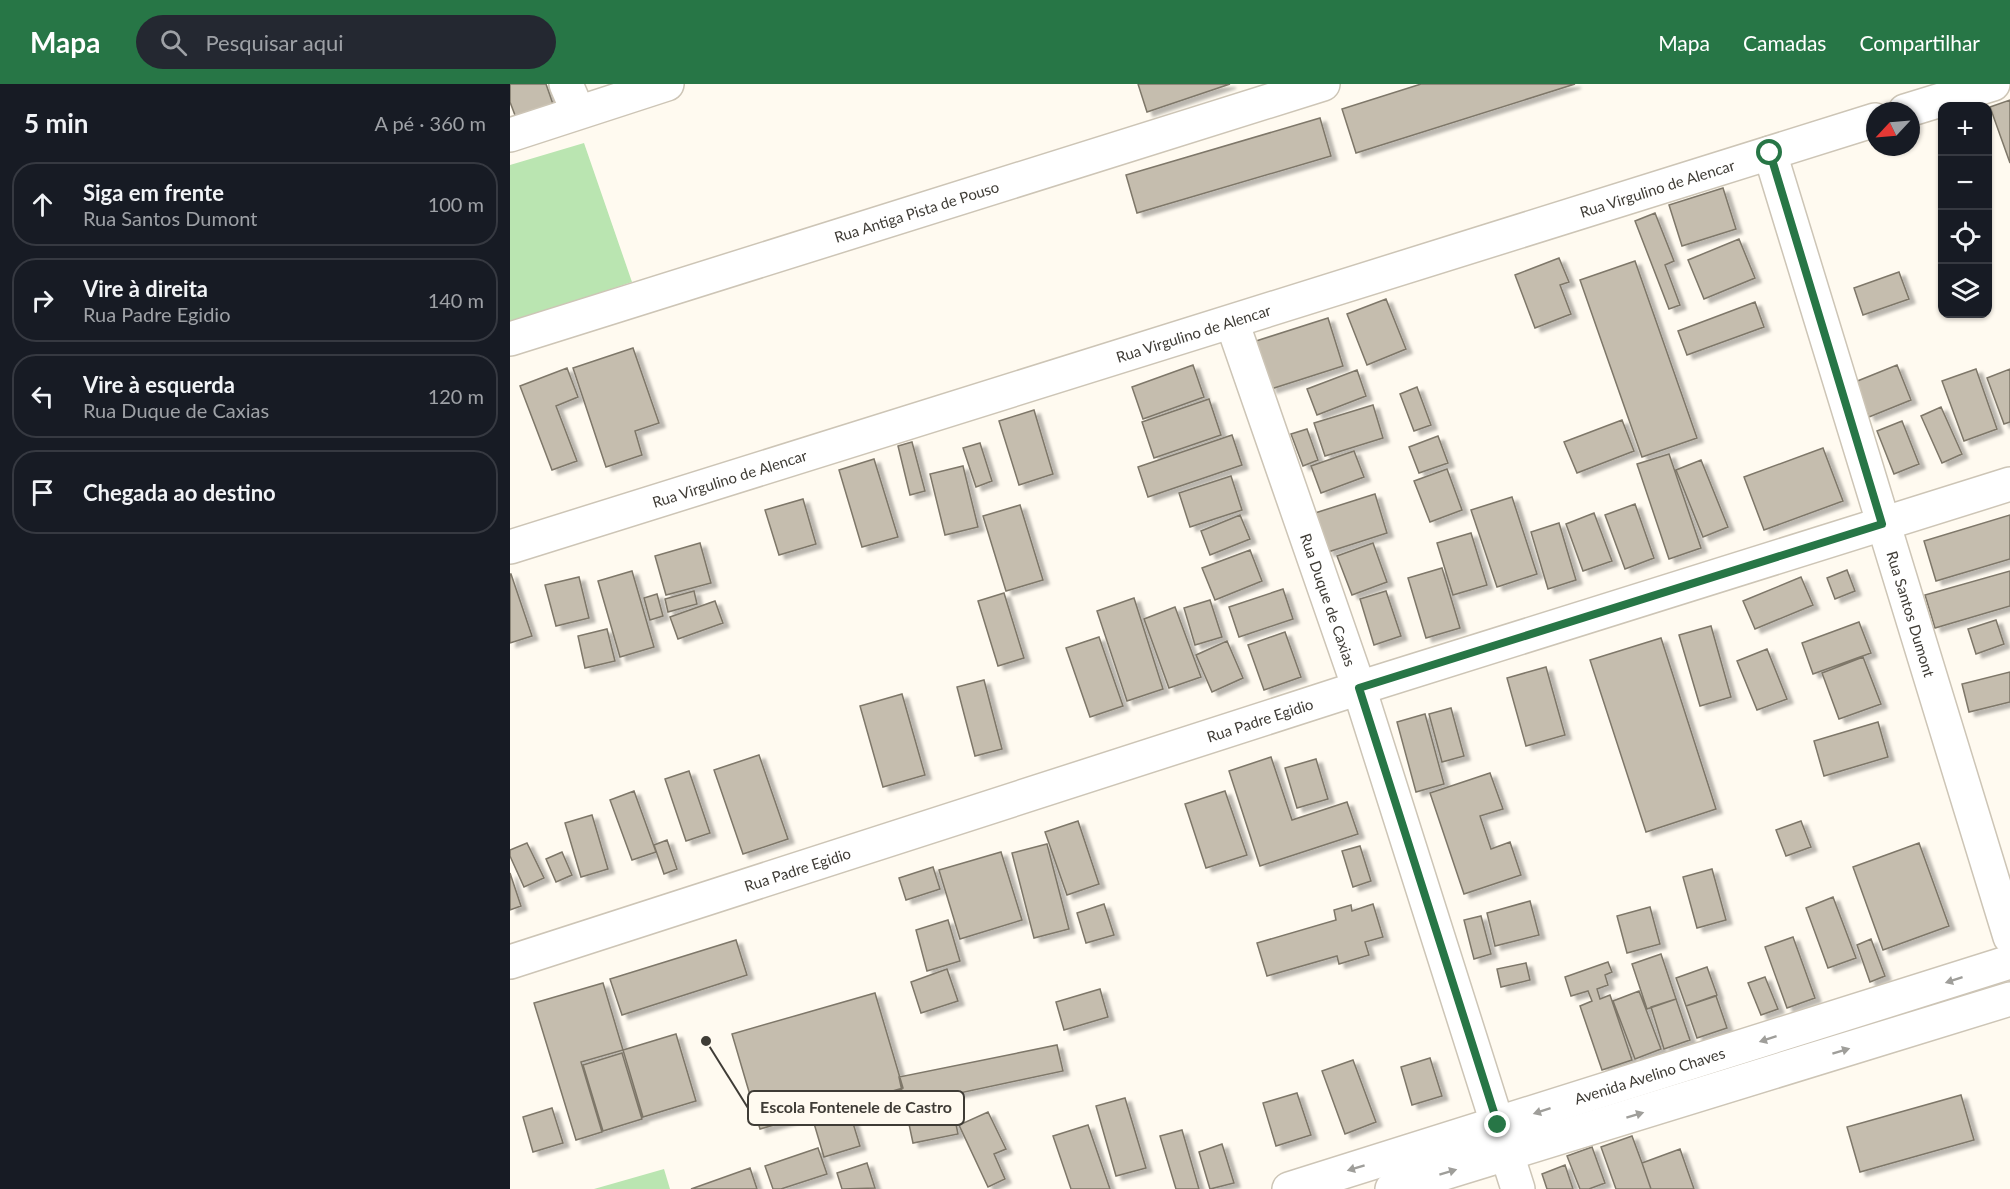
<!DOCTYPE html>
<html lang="pt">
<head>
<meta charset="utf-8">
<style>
	body { margin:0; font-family:Lato,sans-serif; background:#242831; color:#f1f3f6 }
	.controls { position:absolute; right:18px; top:18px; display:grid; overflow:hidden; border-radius:12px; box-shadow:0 2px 4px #0004 }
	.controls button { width:54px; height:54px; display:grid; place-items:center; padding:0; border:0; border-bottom:2px solid #363941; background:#171b24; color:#f1f3f6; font:30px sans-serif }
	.compass { position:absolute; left:1356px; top:18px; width:54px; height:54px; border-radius:50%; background:#171b24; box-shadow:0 2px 4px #0004; rotate:244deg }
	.stop { position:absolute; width:18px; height:18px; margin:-14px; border:4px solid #277646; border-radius:50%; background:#fff }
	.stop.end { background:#277646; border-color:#fff; box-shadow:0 2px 6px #0008 }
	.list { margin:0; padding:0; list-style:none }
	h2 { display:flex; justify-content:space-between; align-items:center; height:78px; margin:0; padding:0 24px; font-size:26px }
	h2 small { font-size:20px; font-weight:400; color:#9ea1a6 }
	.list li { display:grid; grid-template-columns:39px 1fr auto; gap:18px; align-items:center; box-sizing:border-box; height:84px; margin:0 12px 12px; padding:0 12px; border:2px solid #363941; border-radius:24px }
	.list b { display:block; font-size:22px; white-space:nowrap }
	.list p { margin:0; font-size:20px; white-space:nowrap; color:#9ea1a6 }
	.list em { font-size:20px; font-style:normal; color:#9ea1a6 }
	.icon { flex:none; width:33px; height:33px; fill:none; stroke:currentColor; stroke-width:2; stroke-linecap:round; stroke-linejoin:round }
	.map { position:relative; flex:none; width:1500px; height:1105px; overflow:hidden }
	header { display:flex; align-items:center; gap:36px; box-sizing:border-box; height:84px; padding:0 30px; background:#277646; color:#fff }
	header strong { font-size:28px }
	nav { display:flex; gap:33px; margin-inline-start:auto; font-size:21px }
	.search { width:420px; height:54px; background:#242831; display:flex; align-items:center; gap:15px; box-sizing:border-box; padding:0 21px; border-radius:33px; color:#9ea1a6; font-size:22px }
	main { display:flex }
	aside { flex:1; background:#171b24 }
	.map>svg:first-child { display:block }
	.green { fill:#bae5b1 }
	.building { fill:#c5bdae; stroke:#7e7769; stroke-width:1.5; filter:url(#shadow) }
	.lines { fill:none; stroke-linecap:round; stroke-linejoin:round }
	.minor-casing { stroke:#cdc5b6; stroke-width:36 }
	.minor { stroke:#fff; stroke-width:33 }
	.oneway { fill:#9f9e9a }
	.route { stroke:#277646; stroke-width:8 }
	.labels { text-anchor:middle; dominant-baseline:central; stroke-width:5; stroke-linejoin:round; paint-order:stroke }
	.street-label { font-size:15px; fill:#3f3c36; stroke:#fffaf0 }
	.leader { fill:none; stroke:#3f3c36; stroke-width:2 }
	.callout-dot { fill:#3f3c36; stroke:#fffaf0; stroke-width:2 }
	.callout { fill:#fffaf0; stroke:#3f3c36; stroke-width:2 }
	.callout-label { font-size:16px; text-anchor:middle; font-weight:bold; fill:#3f3c36 }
</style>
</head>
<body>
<header>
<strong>Mapa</strong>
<div class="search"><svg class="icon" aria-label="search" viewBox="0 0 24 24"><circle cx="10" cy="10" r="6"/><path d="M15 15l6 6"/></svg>Pesquisar aqui</div>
<nav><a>Mapa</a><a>Camadas</a><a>Compartilhar</a></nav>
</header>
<main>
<aside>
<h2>5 min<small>A pé · 360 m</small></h2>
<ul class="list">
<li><svg class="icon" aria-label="ahead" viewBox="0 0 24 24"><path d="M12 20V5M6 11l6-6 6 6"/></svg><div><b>Siga em frente</b><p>Rua Santos Dumont</p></div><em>100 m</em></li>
<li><svg class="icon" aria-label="right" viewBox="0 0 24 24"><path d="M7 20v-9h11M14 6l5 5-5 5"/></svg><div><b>Vire à direita</b><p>Rua Padre Egidio</p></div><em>140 m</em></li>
<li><svg class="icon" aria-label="left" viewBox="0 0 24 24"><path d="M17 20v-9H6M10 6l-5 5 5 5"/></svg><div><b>Vire à esquerda</b><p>Rua Duque de Caxias</p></div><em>120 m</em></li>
<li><svg class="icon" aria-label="arrive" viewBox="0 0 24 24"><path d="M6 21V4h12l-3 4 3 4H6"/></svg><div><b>Chegada ao destino</b></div></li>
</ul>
</aside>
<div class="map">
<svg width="1500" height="1105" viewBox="0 0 1500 1105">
	<defs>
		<filter id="shadow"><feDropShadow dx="6" dy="4" stdDeviation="1.5" flood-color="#0004"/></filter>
	</defs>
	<rect width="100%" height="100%" fill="#fffaf0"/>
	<path class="green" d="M74,59L122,198L0,239V81Z
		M154,1085L160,1105H84Z"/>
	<path class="building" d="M0,0H36L45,26L8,39L0,18Z
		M628,0H720L637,28Z
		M911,0H1065L846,69L832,25Z
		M1500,16V79L1480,23Z
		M810,34L821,72L627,129L616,91Z
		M1213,104L1226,145L1172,162L1159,121Z
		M1145,129L1164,177L1155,181L1170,221L1159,225L1125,137Z
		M1229,155L1245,194L1194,215L1178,176Z
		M1049,174L1059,198L1050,201L1061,230L1025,244L1005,191Z
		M1125,177L1187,354L1132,373L1070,196Z
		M1389,188L1399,215L1353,231L1344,204Z
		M876,215L896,265L857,281L837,230Z
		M1245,218L1254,243L1177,271L1168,247Z
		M818,234L833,282L761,305L746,257Z
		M123,264L149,339L125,347L132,371L96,383L63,284Z
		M683,281L694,313L633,335L622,303Z
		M1387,281L1401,316L1359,333L1345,298Z
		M57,284L68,313L46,322L67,377L42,386L10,302Z
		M1466,285L1487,345L1454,357L1432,297Z
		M1500,285V338L1494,340L1477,294Z
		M847,286L856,312L807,331L797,305Z
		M907,303L921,341L904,347L890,310Z
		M699,315L711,351L644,374L632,338Z
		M863,321L873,354L815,372L804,339Z
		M1431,323L1452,370L1432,379L1411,332Z
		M524,326L543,390L509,401L489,337Z
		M1112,336L1124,367L1067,389L1054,358Z
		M1392,337L1409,380L1384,390L1367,347Z
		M797,345L808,376L793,382L781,350Z
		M722,351L732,381L638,413L628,383Z
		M928,352L938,379L909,389L899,363Z
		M402,358L415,407L400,411L388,362Z
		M470,359L482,397L466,403L453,364Z
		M1313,364L1333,417L1254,446L1234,393Z
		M844,367L854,393L811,409L801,382Z
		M1159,370L1191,464L1159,475L1127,380Z
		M364,375L388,453L352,463L329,386Z
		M1191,376L1218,443L1193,453L1166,386Z
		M453,382L468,443L435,451L420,390Z
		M937,385L952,426L920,438L904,397Z
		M721,392L732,426L680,443L669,409Z
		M865,410L877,449L818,468L805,429Z
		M1002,413L1027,490L987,503L961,426Z
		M293,415L306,460L269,471L255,426Z
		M1125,420L1144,474L1115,485L1095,431Z
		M510,421L533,496L496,507L473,432Z
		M1084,429L1102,477L1073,487L1056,440Z
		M730,431L740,455L700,471L691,447Z
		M1500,431V475L1426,497L1414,457Z
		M1049,439L1066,496L1038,505L1021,448Z
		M961,449L977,501L943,511L927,459Z
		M190,459L201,499L156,511L145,472Z
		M863,459L877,498L842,511L827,472Z
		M740,466L752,497L705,516L692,484Z
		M932,484L950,544L916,554L898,494Z
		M1337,486L1345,507L1325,515L1317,494Z
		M122,487L144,563L110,573L88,497Z
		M1500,487V522L1425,544L1415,511Z
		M0,490H1L22,552L0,559Z
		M69,493L79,534L46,542L35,501Z
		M1291,493L1303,521L1245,545L1233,517Z
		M773,505L783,535L729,553L719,523Z
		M184,507L187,520L158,528L155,515Z
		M876,507L891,552L864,561L850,515Z
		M494,509L514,574L488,582L468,517Z
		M147,510L153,532L140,536L134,514Z
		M624,514L653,605L617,617L587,527Z
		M700,516L712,553L685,561L674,524Z
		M205,517L213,539L168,555L160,533Z
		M665,523L691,593L659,604L634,535Z
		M1486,536L1494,560L1466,570L1458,545Z
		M1349,538L1361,569L1303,590L1292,559Z
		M1201,542L1221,613L1190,622L1169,551Z
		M97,545L105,577L75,584L68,552Z
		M775,548L791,593L754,606L738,561Z
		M589,553L613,622L580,633L556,564Z
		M1151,554L1206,725L1136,748L1080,576Z
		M717,557L733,594L702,608L686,571Z
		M1257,565L1277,615L1247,626L1227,577Z
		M1353,573L1371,620L1329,635L1312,589Z
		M1036,583L1055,651L1016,662L997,594Z
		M1500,588V618L1459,628L1452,600Z
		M474,596L492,665L465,672L447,603Z
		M392,610L415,691L373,703L350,622Z
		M941,624L954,672L932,678L919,630Z
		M915,630L934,700L906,708L887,638Z
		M1368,638L1378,673L1314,692L1304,657Z
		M249,671L278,755L233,770L204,686Z
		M761,673L782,736L837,718L848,750L750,782L719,687Z
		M806,675L818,715L787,724L775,684Z
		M179,687L200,749L176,757L155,695Z
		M980,689L993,725L970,732L981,765L1000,758L1011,791L954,810L920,709Z
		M124,707L146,768L122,776L100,716Z
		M715,707L737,771L696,784L675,720Z
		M82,731L98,785L71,793L55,739Z
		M568,737L589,800L557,811L535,748Z
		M1291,737L1301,763L1276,772L1266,746Z
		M157,756L167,785L154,790L144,761Z
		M17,759L34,794L14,803L0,772V766Z
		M1409,759L1439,842L1373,866L1343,783Z
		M537,760L559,845L524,854L502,769Z
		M850,762L861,797L843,803L832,767Z
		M52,768L62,791L46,798L36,775Z
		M491,768L512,836L450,855L429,786Z
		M423,783L430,805L396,816L389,794Z
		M1202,785L1216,836L1187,844L1173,793Z
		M0,789L11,822L0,826Z
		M1323,813L1346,874L1318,884L1296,824Z
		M1020,817L1029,851L985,862L977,829Z
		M594,820L604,851L576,859L567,829Z
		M863,820L873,853L855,858L859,871L829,880L827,872L757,892L747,859L826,836L824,826L841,821L842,827Z
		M1140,823L1150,860L1117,869L1107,832Z
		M971,832L981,870L964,875L954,836Z
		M438,836L450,877L417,887L406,846Z
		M1283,853L1305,914L1277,924L1255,863Z
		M1361,855L1375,892L1360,898L1347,861Z
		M226,856L237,891L112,931L100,895Z
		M1151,870L1166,915L1137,925L1122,880Z
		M1098,878L1102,888L1095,891L1098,901L1087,905L1090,915L1100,911L1122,976L1092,986L1070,922L1082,917L1078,907L1061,912L1055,893Z
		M1016,879L1020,896L991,903L987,885Z
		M1197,883L1207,911L1176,922L1166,894Z
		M437,885L448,917L411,929L401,898Z
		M1255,893L1268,925L1251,931L1238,899Z
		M93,899L113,966L71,978L92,1048L66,1056L24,919Z
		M590,905L598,933L554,946L546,918Z
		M1129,907L1151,965L1125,975L1103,917Z
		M365,909L393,1004L250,1045L222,950Z
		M1206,912L1217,944L1187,954L1176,922Z
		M1166,915L1180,956L1154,965L1141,923Z
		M166,950L186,1017L133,1033L113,966Z
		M547,961L553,987L440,1011L448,1050L403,1059L389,993Z
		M112,969L132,1035L93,1047L73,981Z
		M920,974L932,1012L902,1021L891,983Z
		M843,976L866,1038L835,1050L812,987Z
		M787,1009L801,1051L766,1062L753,1019Z
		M1451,1011L1464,1056L1350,1088L1337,1043Z
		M615,1014L636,1084L606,1092L586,1022Z
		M42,1024L53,1059L23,1068L13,1033Z
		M339,1026L350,1062L314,1073L303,1036Z
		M478,1028L496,1065L484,1070L495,1095L478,1103L449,1041Z
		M578,1041L600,1105H561L543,1052Z
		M672,1046L689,1105H666L650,1052Z
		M1122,1052L1132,1079L1141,1105H1106L1091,1063Z
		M712,1060L724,1099L700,1105L689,1068Z
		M1082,1063L1095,1099L1079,1105H1070L1057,1072Z
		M308,1064L317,1090L271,1105H263L255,1082Z
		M1170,1065L1184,1105H1141L1132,1079Z
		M357,1079L365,1104L332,1105L327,1089Z
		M1055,1081L1063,1105H1037L1032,1090Z
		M240,1084L247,1105H181Z"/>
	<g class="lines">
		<g class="minor-casing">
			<g id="minor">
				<path d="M56,0L68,28"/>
				<path d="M1395,27L1483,0"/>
				<path d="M0,51L157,0"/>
				<path id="s1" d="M1260,69L1500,853"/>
				<path id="s2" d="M722,238L849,604L1008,1105"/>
				<path id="s3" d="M0,255L813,0"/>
				<path id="s4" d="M0,463L1365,36"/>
				<path id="s5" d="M0,878L849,604L1500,400"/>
				<path id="s6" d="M779,1105L1500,878"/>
				<path d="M882,1105L1500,915"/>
			</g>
		</g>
		<use href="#minor" class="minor"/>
	</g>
	<defs><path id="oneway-solid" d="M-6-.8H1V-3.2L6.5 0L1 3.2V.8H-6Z" transform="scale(1.5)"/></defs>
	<g class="oneway">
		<use href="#oneway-solid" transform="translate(1444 896) rotate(162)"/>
		<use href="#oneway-solid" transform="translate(1258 955) rotate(162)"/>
		<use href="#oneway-solid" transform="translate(1331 967) rotate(-17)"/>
		<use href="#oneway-solid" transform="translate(1032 1027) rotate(162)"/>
		<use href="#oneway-solid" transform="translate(1125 1031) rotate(-17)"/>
		<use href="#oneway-solid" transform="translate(846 1084) rotate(163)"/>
		<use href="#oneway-solid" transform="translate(938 1088) rotate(-17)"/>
	</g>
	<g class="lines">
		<path class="route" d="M988,1041L849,604L1372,440L1260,69"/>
	</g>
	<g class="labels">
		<g class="street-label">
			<text stroke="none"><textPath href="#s4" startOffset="1202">Rua Virgulino de Alencar</textPath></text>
			<text stroke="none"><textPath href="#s3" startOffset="426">Rua Antiga Pista de Pouso</textPath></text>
			<text stroke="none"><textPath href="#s4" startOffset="716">Rua Virgulino de Alencar</textPath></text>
			<text stroke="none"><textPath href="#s4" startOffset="230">Rua Virgulino de Alencar</textPath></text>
			<text stroke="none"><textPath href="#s2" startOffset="294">Rua Duque de Caxias</textPath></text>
			<text stroke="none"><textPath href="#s1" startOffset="482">Rua Santos Dumont</textPath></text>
			<text stroke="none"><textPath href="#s5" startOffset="788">Rua Padre Egidio</textPath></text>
			<text stroke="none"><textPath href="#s5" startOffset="302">Rua Padre Egidio</textPath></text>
			<text stroke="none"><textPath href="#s6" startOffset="378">Avenida Avelino Chaves</textPath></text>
		</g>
	</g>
	<path class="leader" d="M196 957L238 1024"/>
	<circle class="callout-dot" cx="196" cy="957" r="6"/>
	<rect class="callout" x="238" y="1007" width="216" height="34" rx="6"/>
	<g class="callout-label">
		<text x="346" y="1029">Escola Fontenele de Castro</text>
	</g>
</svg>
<div class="controls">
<button>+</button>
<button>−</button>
<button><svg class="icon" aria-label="locate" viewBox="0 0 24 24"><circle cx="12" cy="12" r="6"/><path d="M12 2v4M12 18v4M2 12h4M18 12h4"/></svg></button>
<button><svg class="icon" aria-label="layers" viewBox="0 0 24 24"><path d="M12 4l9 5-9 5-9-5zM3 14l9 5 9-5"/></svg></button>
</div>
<svg class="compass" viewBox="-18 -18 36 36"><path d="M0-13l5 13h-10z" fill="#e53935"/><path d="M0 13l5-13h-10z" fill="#9ea1a6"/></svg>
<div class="stop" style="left:1260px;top:69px"></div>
<div class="stop end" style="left:988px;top:1041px"></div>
</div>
</main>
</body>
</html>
